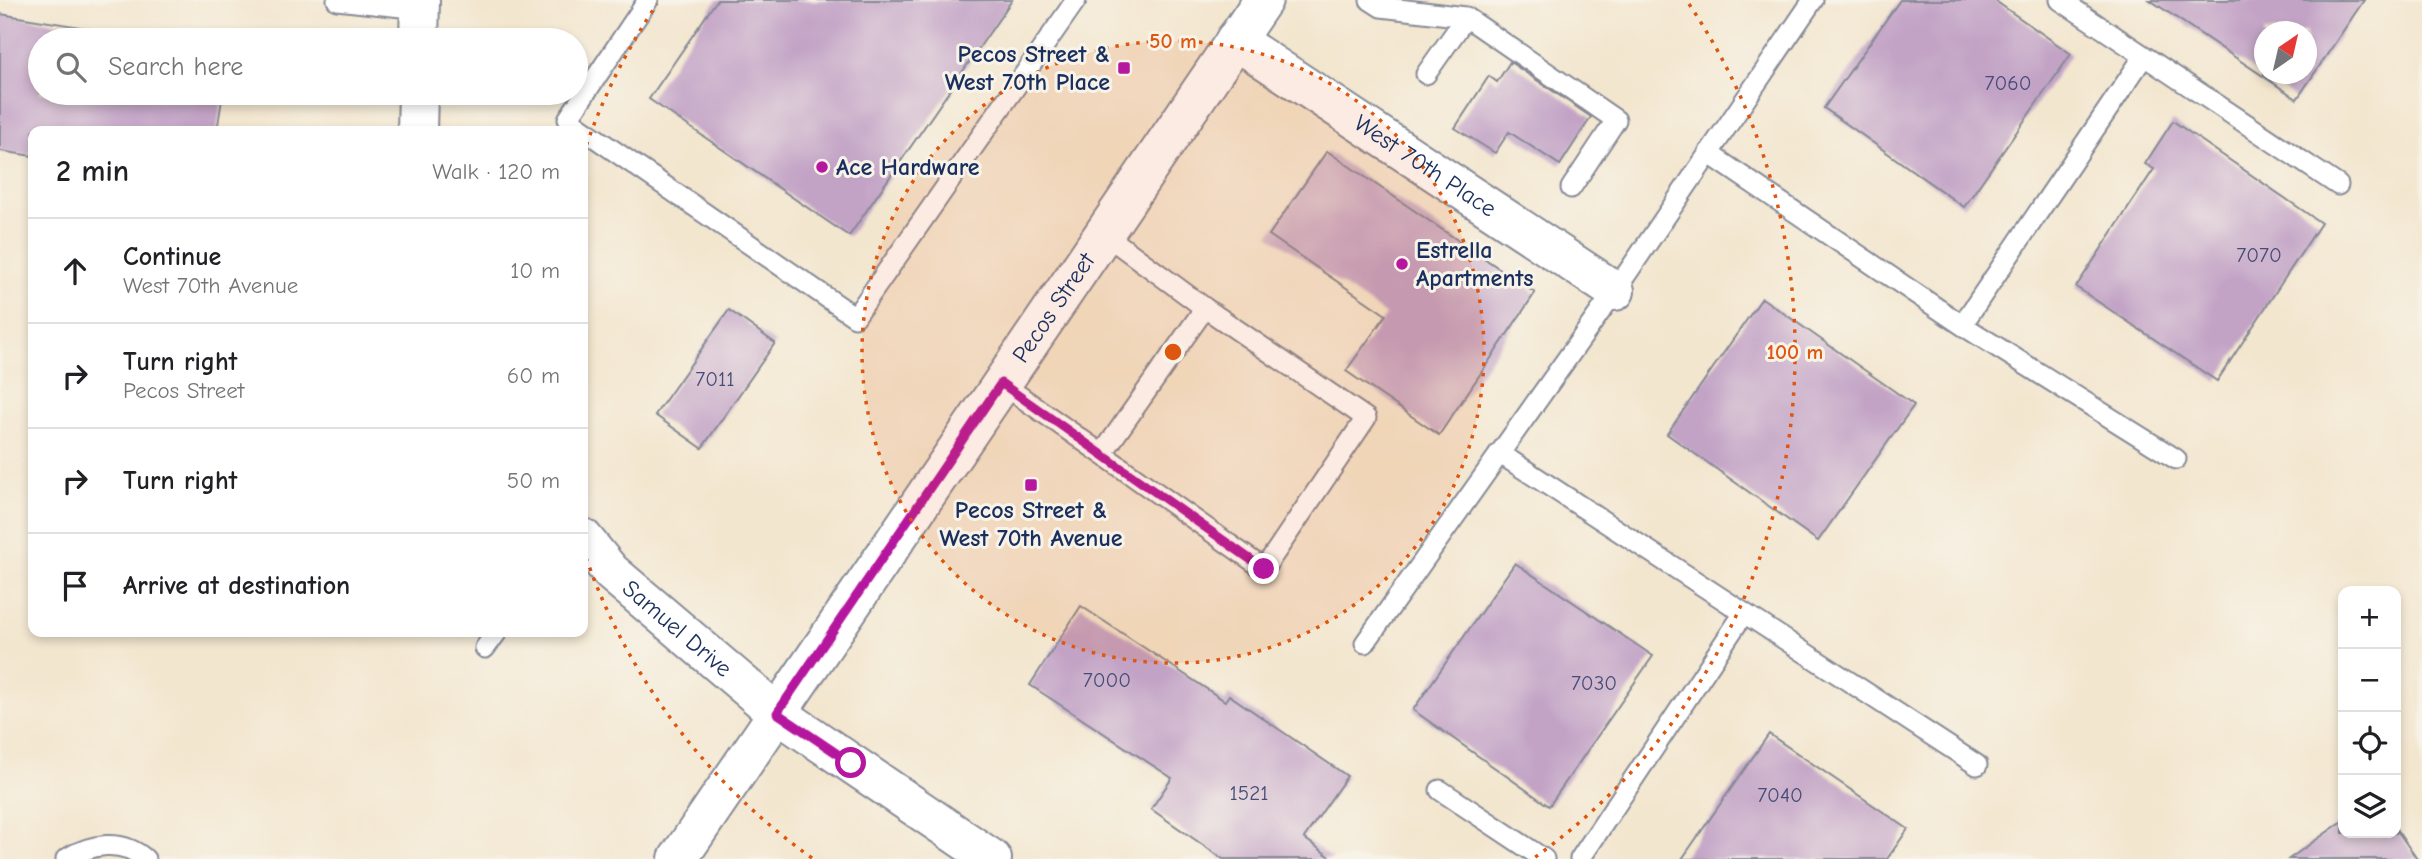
<!DOCTYPE html>
<html lang="en">
<head>
<meta charset="utf-8">
<style>
	body { margin:0; font-family:"Comic Neue",sans-serif; background:#f6f6f6; color:#202124 }
	.controls { position:absolute; right:21px; bottom:21px; display:grid; overflow:hidden; border-radius:14px; box-shadow:0 4px 10px #0003 }
	.controls button { width:63px; height:63px; display:grid; place-items:center; padding:0; border:0; border-bottom:2px solid #e0e0e0; background:#fff; color:#202124; font:35px sans-serif }
	.compass { position:absolute; left:2254px; top:21px; width:63px; height:63px; border-radius:50%; background:#fff; box-shadow:0 4px 10px #0003; rotate:34deg }
	.stop { position:absolute; width:21px; height:21px; margin:-16px; border:5px solid #b5179e; border-radius:50%; background:#fff }
	.stop.end { background:#b5179e; border-color:#fff; box-shadow:0 2px 7px #0008 }
	.list { margin:0; padding:0; list-style:none }
	h2 { display:flex; justify-content:space-between; align-items:center; height:91px; margin:0; padding:0 28px; font-size:30px }
	h2 small { font-size:23px; font-weight:400; color:#757577 }
	.list li { display:grid; grid-template-columns:46px 1fr auto; gap:21px; align-items:center; box-sizing:border-box; height:105px; padding:0 28px; border-top:2px solid #e0e0e0 }
	.list b { display:block; font-size:26px; white-space:nowrap }
	.list p { margin:0; font-size:23px; white-space:nowrap; color:#757577 }
	.list em { font-size:23px; font-style:normal; color:#757577 }
	.icon { flex:none; width:38px; height:38px; fill:none; stroke:currentColor; stroke-width:2; stroke-linecap:round; stroke-linejoin:round }
	.map { position:relative; flex:none; width:2422px; height:859px; overflow:hidden }
	.search { position:absolute; background:#fff; box-shadow:0 4px 10px #0003; left:28px; top:28px; width:560px; height:77px; display:flex; align-items:center; gap:18px; box-sizing:border-box; padding:0 24px; border-radius:38px; color:#757577; font-size:26px }
	.panel { position:absolute; background:#fff; box-shadow:0 4px 10px #0003; left:28px; top:126px; width:560px; height:511px; border-radius:14px }
	.map>svg:first-child { display:block }
	.building { fill:#c2a3c6; fill-rule:evenodd }
	.lines { fill:none; stroke-linecap:round; stroke-linejoin:round }
	.service-casing { stroke:#878a96; stroke-width:23 }
	.minor-casing { stroke:#878a96; stroke-width:42 }
	.tertiary-casing { stroke:#878a96; stroke-width:42 }
	.secondary-casing { stroke:#878a96; stroke-width:42 }
	.service { stroke:#fff; stroke-width:19 }
	.minor { stroke:#fff; stroke-width:38 }
	.tertiary { stroke:#fff; stroke-width:38 }
	.secondary { stroke:#fff; stroke-width:38 }
	.route { stroke:#b5179e; stroke-width:9 }
	.ring { fill:none; stroke:#de5710; stroke-width:3.5; stroke-dasharray:3.5 7 }
	.poi-dot { fill:#b5179e; stroke:#f7f3e8; stroke-width:2.5 }
	.labels { text-anchor:middle; dominant-baseline:central; stroke-width:6; stroke-linejoin:round; paint-order:stroke }
	.number-label { font-size:21px; fill:#454c78 }
	.poi-label { font-size:24px; font-weight:bold; fill:#1b2f5e; stroke:#f7f3e8; text-anchor:start }
	.street-label { font-size:24px; fill:#1b2f5e; stroke:#f7f3e8 }
	.centre { fill:#de5710; stroke:#f7f3e8; stroke-width:3.5 }
	.ring-label { font-size:21px; text-anchor:middle; font-weight:bold; fill:#de5710; stroke:#f7f3e8; stroke-width:6; stroke-linejoin:round; paint-order:stroke }
</style>
</head>
<body>
<div class="map">
<svg width="2422" height="859" viewBox="0 0 2422 859">
	<rect width="100%" height="100%" fill="#f7f3e8"/>
	<filter id="ink" filterUnits="userSpaceOnUse"><feTurbulence type="fractalNoise" baseFrequency=".0143" numOctaves="2"/><feDisplacementMap in="SourceGraphic" scale="14" xChannelSelector="R" yChannelSelector="G"/><feConvolveMatrix kernelMatrix="1 2 1 2 8 2 1 2 1" color-interpolation-filters="sRGB"/></filter>
	<filter id="wash" filterUnits="userSpaceOnUse"><feTurbulence type="fractalNoise" baseFrequency=".00686" numOctaves="4" result="noise"/><feDisplacementMap in="SourceGraphic" scale="28" xChannelSelector="R" yChannelSelector="G"/><feGaussianBlur stdDeviation="1.57" result="paint"/><feColorMatrix in="noise" values="0 0 0 0 0 0 0 0 0 0 0 0 0 0 0 0 0 1.4 0 .05"/><feComposite in="paint" operator="in"/></filter>
	<g filter="url(#wash)">
		<rect width="100%" height="100%" fill="#f3e6cf"/>
		<g id="blocks">
			<path class="building" d="M717,0H1012L849,236L649,99Z
				M1900,0H1994L2071,54L1964,207L1824,108Z
				M2150,0H2364L2297,99ZM2264,32H2306V74H2264Z
				M0,14L148,38V40H40V93H223L217,131H33V156L0,151Z
				M1510,62L1591,117L1560,165L1509,132L1495,153L1455,128L1489,76L1497,82Z
				M2173,121L2321,223L2217,381L2076,287L2154,169L2145,164Z
				M1327,151L1535,293L1439,435L1346,371L1386,315L1269,235Z
				M1762,298L1914,405L1818,541L1667,434Z
				M729,310L775,343L702,448L655,415Z
				M1515,563L1653,656L1549,806L1413,710Z
				M1081,606L1225,701L1229,695L1347,776L1304,838L1333,859H1223L1151,809L1172,778L1030,685Z
				M1769,734L1908,829L1887,859H1682Z
				M2343,821V833H2396V829L2417,859H2289Z"/>
		</g>
	</g>
	<g filter="url(#ink)">
		<use href="#blocks" fill-opacity="0" stroke="#878a96" stroke-width="2"/>
		<g class="lines">
			<g class="service-casing">
				<path id="service" d="M337,0L420,9
					M648,0L568,119L855,317L1076,0
					M1370,0L1381,7L1466,17L1616,120L1571,188
					M2060,0L2338,185
					M2144,56L1962,325L2176,459
					M1426,74L1466,17
					M1708,153L1962,325
					M1001,383L1102,454L1205,308L1103,233
					M1499,453L1977,765
					M1102,454L1264,569L1366,418L1205,308
					M1365,643L1615,291L1813,0
					M485,648L497,632
					M1440,790L1544,859
					M66,859C90,844 122,838 145,859
					M1580,859L1744,613"/>
			</g>
			<g class="minor-casing">
				<g id="minor">
					<path id="s1" d="M1235,40L1615,291"/>
				</g>
			</g>
			<g class="tertiary-casing">
				<g id="tertiary">
					<path d="M419,40L420,0"/>
					<path d="M417,131L418,93"/>
					<path id="s2" d="M583,538L611,572L777,713"/>
				</g>
			</g>
			<g class="secondary-casing">
				<g id="secondary">
					<path d="M777,713L992,859"/>
					<path id="s3" d="M678,859L1263,0"/>
				</g>
			</g>
			<use href="#service" class="service"/>
			<use href="#minor" class="minor"/>
			<use href="#tertiary" class="tertiary"/>
			<use href="#secondary" class="secondary"/>
		</g>
	</g>
	<g class="lines" filter="url(#ink)">
		<path class="route" d="M851,763L777,713L1001,383L1264,569"/>
	</g>
	<circle cx="1173" cy="352" r="311" fill="#de5710" fill-opacity=".12"/>
	<g class="ring">
		<circle cx="1173" cy="352" r="311"/>
		<path d="M812 858A622 622 0 0 1 583 549M583 155A622 622 0 0 1 657 4M1689 4A622 622 0 0 1 1534 858"/>
	</g>
	<g class="poi-dot">
		<rect x="1117" y="61" width="14" height="14" rx="3.5"/>
		<circle cx="822" cy="167" r="7"/>
		<circle cx="1402" cy="264" r="7"/>
		<rect x="1024" y="478" width="14" height="14" rx="3.5"/>
	</g>
	<g class="labels">
		<g class="number-label">
			<text x="2008" y="83">7060</text>
			<text x="2259" y="255">7070</text>
			<text x="715" y="379">7011</text>
			<text x="1107" y="680">7000</text>
			<text x="1594" y="683">7030</text>
			<text x="1249" y="793">1521</text>
			<text x="1780" y="795">7040</text>
		</g>
		<g class="poi-label">
			<text x="1110" y="54" text-anchor="end">Pecos Street &amp;<tspan x="1110" dy="28">West 70th Place</tspan></text>
			<text x="836" y="167">Ace Hardware</text>
			<text x="1416" y="250">Estrella<tspan x="1416" dy="28">Apartments</tspan></text>
			<text x="1031" y="510" text-anchor="middle">Pecos Street &amp;<tspan x="1031" dy="28">West 70th Avenue</tspan></text>
		</g>
		<g class="street-label">
			<text stroke="none"><textPath href="#s1" startOffset="228">West 70th Place</textPath></text>
			<text stroke="none"><textPath href="#s3" startOffset="667">Pecos Street</textPath></text>
			<text stroke="none"><textPath href="#s2" startOffset="131">Samuel Drive</textPath></text>
		</g>
	</g>
	<circle cx="1173" cy="352" r="10" class="centre"/>
	<g class="ring-label">
		<text x="1173" y="48">50 m</text>
		<text x="1795" y="359">100 m</text>
	</g>
</svg>
<div class="controls">
<button>+</button>
<button>−</button>
<button><svg class="icon" aria-label="locate" viewBox="0 0 24 24"><circle cx="12" cy="12" r="6"/><path d="M12 2v4M12 18v4M2 12h4M18 12h4"/></svg></button>
<button><svg class="icon" aria-label="layers" viewBox="0 0 24 24"><path d="M12 4l9 5-9 5-9-5zM3 14l9 5 9-5"/></svg></button>
</div>
<svg class="compass" viewBox="-18 -18 36 36"><path d="M0-13l5 13h-10z" fill="#e53935"/><path d="M0 13l5-13h-10z" fill="#757577"/></svg>
<div class="stop" style="left:851px;top:763px"></div>
<div class="stop end" style="left:1264px;top:569px"></div>
<div class="search"><svg class="icon" aria-label="search" viewBox="0 0 24 24"><circle cx="10" cy="10" r="6"/><path d="M15 15l6 6"/></svg>Search here</div>
<section class="panel">
<h2>2 min<small>Walk · 120 m</small></h2>
<ul class="list">
<li><svg class="icon" aria-label="ahead" viewBox="0 0 24 24"><path d="M12 20V5M6 11l6-6 6 6"/></svg><div><b>Continue</b><p>West 70th Avenue</p></div><em>10 m</em></li>
<li><svg class="icon" aria-label="right" viewBox="0 0 24 24"><path d="M7 20v-9h11M14 6l5 5-5 5"/></svg><div><b>Turn right</b><p>Pecos Street</p></div><em>60 m</em></li>
<li><svg class="icon" aria-label="right" viewBox="0 0 24 24"><path d="M7 20v-9h11M14 6l5 5-5 5"/></svg><div><b>Turn right</b></div><em>50 m</em></li>
<li><svg class="icon" aria-label="arrive" viewBox="0 0 24 24"><path d="M6 21V4h12l-3 4 3 4H6"/></svg><div><b>Arrive at destination</b></div></li>
</ul>
</section>
</div>
</body>
</html>
